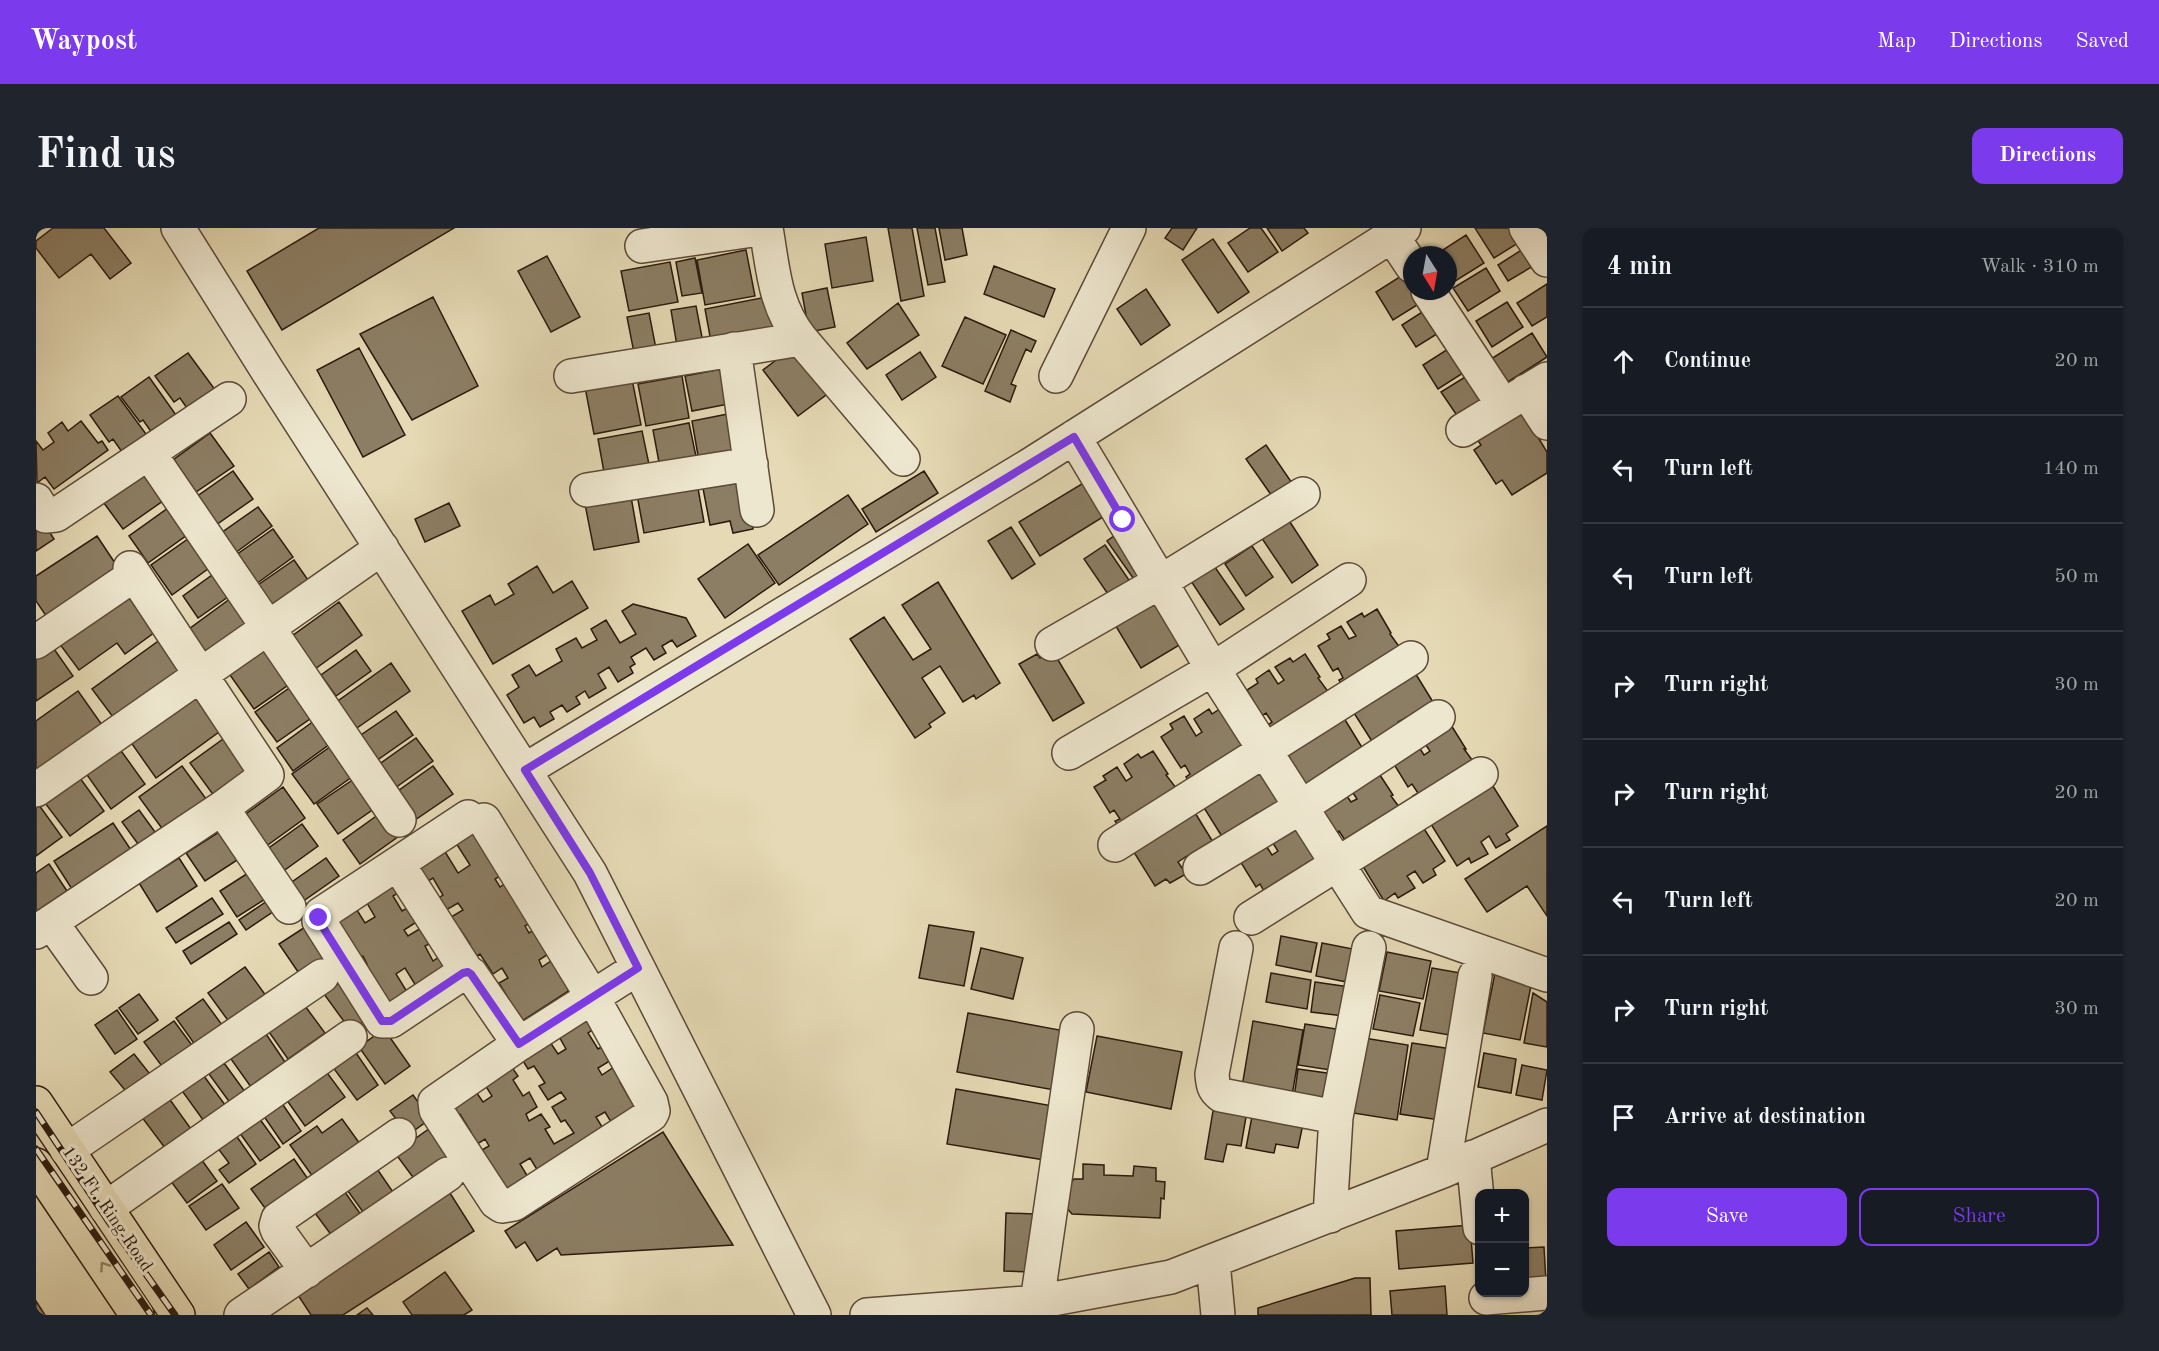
<!DOCTYPE html>
<html lang="en">
<head>
<meta charset="utf-8">
<style>
	body { margin:0; font-family:"Old Standard TT",serif; background:#20242c; color:#f1f3f6 }
	.controls { position:absolute; right:18px; bottom:18px; display:grid; overflow:hidden; border-radius:12px; box-shadow:0 2px 4px #0004 }
	.controls button { width:54px; height:54px; display:grid; place-items:center; padding:0; border:0; border-bottom:2px solid #363941; background:#171b24; color:#f1f3f6; font:30px sans-serif }
	.compass { position:absolute; left:1367px; top:18px; width:54px; height:54px; border-radius:50%; background:#171b24; box-shadow:0 2px 4px #0004; rotate:169deg }
	.stop { position:absolute; width:18px; height:18px; margin:-14px; border:4px solid #7c3aed; border-radius:50%; background:#fff }
	.stop.end { background:#7c3aed; border-color:#fff; box-shadow:0 2px 6px #0008 }
	.list { margin:0; padding:0; list-style:none }
	h2 { display:flex; justify-content:space-between; align-items:center; height:78px; margin:0; padding:0 24px; font-size:26px }
	h2 small { font-size:20px; font-weight:400; color:#9ea1a6 }
	.list li { display:grid; grid-template-columns:39px 1fr auto; gap:18px; align-items:center; box-sizing:border-box; height:108px; padding:0 24px; border-top:2px solid #363941 }
	.list b { display:block; font-size:22px; white-space:nowrap }
	.list em { font-size:20px; font-style:normal; color:#9ea1a6 }
	.actions { display:flex; gap:12px; padding:18px 24px }
	.actions a { flex:1; padding:14px 0; border:2px solid #7c3aed; border-radius:12px; text-align:center; font-size:21px; color:#7c3aed }
	.actions .main { background:#7c3aed; color:#fff }
	.icon { flex:none; width:33px; height:33px; fill:none; stroke:currentColor; stroke-width:2; stroke-linecap:round; stroke-linejoin:round }
	.map { position:relative; flex:none; width:1511px; height:1087px; overflow:hidden; border-radius:12px }
	header { display:flex; align-items:center; gap:36px; box-sizing:border-box; height:84px; padding:0 30px; background:#7c3aed; color:#fff }
	header strong { font-size:28px }
	nav { display:flex; gap:33px; margin-inline-start:auto; font-size:21px }
	.intro { display:flex; align-items:center; justify-content:space-between; box-sizing:border-box; height:144px; padding:0 36px }
	h1 { margin:0; font-size:42px }
	.button { padding:15px 27px; border-radius:12px; background:#7c3aed; color:#fff; font-size:21px; font-weight:700 }
	main { display:flex; gap:36px; padding:0 36px }
	aside { flex:1; background:#171b24; border-radius:12px; box-shadow:0 2px 4px #0004 }
	.map>svg:first-child { display:block }
	.building { fill:#8c7e64; stroke:#2b1a0d; stroke-width:1.5 }
	.lines { fill:none; stroke-linecap:round; stroke-linejoin:round }
	.minor-casing { stroke:#5a4a37; stroke-width:36 }
	.major-casing { stroke:#2b1a0d; stroke-width:36 }
	.minor { stroke:#eee7cf; stroke-width:33 }
	.major { stroke:#e5dab5; stroke-width:33 }
	.rail-casing { stroke:#2b1a0d; stroke-width:7 }
	.rail { stroke:#eee7cf; stroke-width:4.5; stroke-dasharray:14; stroke-linecap:butt }
	.oneway { stroke:#918469 }
	.route { stroke:#7c3aed; stroke-width:8 }
	.labels { text-anchor:middle; dominant-baseline:central; stroke-width:6; stroke-linejoin:round; paint-order:stroke }
	.street-label { font-size:18px; fill:#2b1a0d; stroke:#eee7cf }
</style>
</head>
<body>
<header>
<strong>Waypost</strong>
<nav><a>Map</a><a>Directions</a><a>Saved</a></nav>
</header>
<div class="intro"><h1>Find us</h1><a class="button">Directions</a></div>
<main>
<div class="map">
<svg width="1511" height="1087" viewBox="0 0 1511 1087">
	<rect width="100%" height="100%" fill="#e5dab5"/>
	<filter id="stains"><feTurbulence type="fractalNoise" baseFrequency=".00333" numOctaves="4"/><feColorMatrix values="0 0 0 0 .2 0 0 0 0 .09 0 0 0 0 .02 0 0 0 .5 -.17"/></filter>
	<radialGradient id="worn" r=".72"><stop offset=".6" stop-color="#630" stop-opacity="0"/><stop offset="1" stop-color="#630" stop-opacity=".3"/></radialGradient>
	<path class="building" d="M17,0H68L95,35L74,51L55,26L23,50L0,20V13Z
		M283,0H418L246,102L211,43Z
		M852,0H876L888,68L865,73Z
		M881,0H899L909,54L892,57Z
		M903,0H926L931,27L909,32Z
		M1136,0H1161L1147,22L1129,10Z
		M1214,0H1225L1242,24L1212,44L1192,15Z
		M1231,0H1268L1272,5L1246,23Z
		M1439,0H1490L1495,7L1458,30Z
		M1430,7L1448,35L1413,57L1412,27H1399Z
		M830,9L837,53L796,60L789,16Z
		M1177,11L1213,64L1182,85L1146,32Z
		M1498,14L1509,31L1472,53L1462,37Z
		M710,22L719,68L669,77L661,32Z
		M511,28L544,89L515,104L482,43Z
		M659,30L666,65L646,68L640,34Z
		M634,34L642,74L593,83L585,43Z
		M958,38L1019,61L1008,89L948,66Z
		M1450,40L1464,63L1432,83L1417,60Z
		M1376,41V63L1394,69L1357,92L1340,64Z
		M1511,56V89L1496,98L1481,75Z
		M791,60L799,99L773,104L766,65Z
		M1110,61L1134,97L1105,117L1081,81Z
		M736,68L744,106L676,119L669,81Z
		M397,69L442,158L376,192L324,106Z
		M1471,74L1487,99L1456,119L1440,93Z
		M862,75L883,107L831,141L811,115Z
		M1397,77L1412,99L1380,119L1366,97Z
		M660,78L669,125L643,130L635,82Z
		M613,85L622,131L600,135L591,89Z
		M929,89L970,107L947,156L906,138Z
		M975,102L1000,113L995,124L990,121L975,156L980,158L974,174L949,163Z
		M1496,105L1511,129L1470,155L1455,131Z
		M1423,114L1438,138L1402,161L1387,137Z
		M763,115L798,161L762,188L727,142Z
		M323,120L369,207L327,229L281,142Z
		M884,124L900,149L866,172L850,147Z
		M152,125L180,163L153,183L144,170L138,174L119,148Z
		M696,139L703,174L656,183L649,148Z
		M1442,141L1458,166L1422,189L1405,164Z
		M646,148L653,190L610,198L602,156Z
		M113,149L140,187L116,205L107,192L104,194L85,169Z
		M596,151L605,197L558,206L549,159Z
		M82,168L110,206L86,224L77,211L73,214L54,187Z
		M1494,173L1492,193L1511,224V245L1476,267L1466,252L1460,256L1438,222L1445,217L1439,208Z
		M702,184L710,230L664,239L656,193Z
		M45,193L62,215L66,213L72,222L18,261L9,249L1,255L0,213L7,222L18,214L12,205L26,194L32,203Z
		M653,195L662,238L625,245L617,202Z
		M606,203L615,246L570,255L562,211Z
		M174,205L198,238L160,264L137,232Z
		M1230,217L1258,258L1238,271L1210,231Z
		M113,237L134,268L87,301L65,271Z
		M197,243L217,271L180,297L160,269Z
		M888,243L902,265L840,304L826,281Z
		M707,246L717,301L697,305L694,293L674,297L666,255Z
		M660,249L668,294L608,305L600,261Z
		M1054,251L1075,284L1004,328L983,294Z
		M594,263L603,314L558,322L548,271Z
		M812,267L832,296L743,357L722,327Z
		M139,275L158,302L112,335L93,308Z
		M413,275L424,298L389,314L379,291Z
		M222,279L236,298L199,325L185,305Z
		M0,283L18,311L0,323Z
		M1252,291L1282,337L1256,355L1225,309Z
		M975,299L999,336L976,351L952,313Z
		M237,301L257,329L220,356L200,327Z
		M1086,302L1117,347L1102,357L1071,313Z
		M159,306L180,335L136,367L115,337Z
		M61,308L87,347L15,395L0,373V348Z
		M712,316L739,355L689,390L662,351Z
		M1069,317L1097,358L1076,372L1048,331Z
		M1216,318L1237,349L1210,368L1189,336Z
		M258,332L279,362L241,389L219,359Z
		M1176,335L1208,381L1184,397L1153,350Z
		M501,338L517,365L536,353L552,380L457,436L426,383L454,367L459,377L478,366L472,356Z
		M183,342L199,364L162,390L147,368Z
		M100,354L130,396L89,426L81,415L43,442L20,411Z
		M902,354L964,455L940,471L938,467L927,474L904,438L886,450L909,485L893,496L895,499L879,510L814,411L848,389L877,432L895,421L866,377Z
		M1125,361L1155,410L1105,440L1075,390Z
		M202,365L226,399L177,435L153,401Z
		M303,374L326,407L279,441L256,408Z
		M597,376L650,390L660,408L641,419L636,412L626,418L630,425L618,432L610,420L595,429L599,436L594,439L597,445L582,454L573,439L562,446L570,460L553,470L549,463L540,469L544,476L531,484L526,477L514,484L518,491L504,499L498,489L488,495L471,467L483,459L476,447L493,437L500,448L526,433L520,421L540,410L546,420L561,412L555,401L570,392L584,415L600,406L586,383Z
		M1341,381L1355,405L1354,406L1367,424L1308,461L1303,452L1307,450L1302,440L1297,443L1282,418L1294,411L1291,406L1305,398L1313,411L1320,408L1311,394L1326,385L1328,389Z
		M132,406L158,442L83,497L56,461Z
		M11,411L37,448L0,473V418Z
		M233,418L258,453L218,481L194,447Z
		M320,422L335,443L300,468L285,447Z
		M1016,422L1048,475L1017,493L983,436L1001,426L1004,430Z
		M1269,426L1284,449L1282,450L1296,469L1237,505L1232,497L1236,494L1230,485L1226,488L1211,462L1222,455L1220,451L1233,442L1242,456L1248,452L1239,439L1254,430L1257,434Z
		M355,435L374,463L318,502L299,475Z
		M1373,435L1400,479L1378,501L1371,489L1362,494L1370,506L1339,518L1311,474Z
		M259,456L281,486L241,514L219,484Z
		M42,463L71,504L2,545L0,542V493Z
		M161,465L187,501L120,550L94,513Z
		M1188,478L1214,521L1156,557L1150,549L1154,546L1149,537L1145,540L1125,509L1137,501L1134,496L1148,488L1160,508L1166,504L1158,491L1173,481L1176,486Z
		M1303,482L1330,526L1309,547L1301,535L1293,540L1300,552L1270,565L1242,520Z
		M360,483L377,507L340,533L322,509Z
		M282,490L298,513L257,543L241,520Z
		M1415,497L1430,521H1428L1442,540L1383,576L1377,568L1382,565L1376,556L1372,559L1356,533L1379,513L1388,527L1394,523L1385,510Z
		M194,506L224,547L184,576L154,535Z
		M380,510L397,533L359,560L342,537Z
		M298,516L320,546L278,576L256,546Z
		M83,520L109,556L75,581L49,544Z
		M1117,523L1132,546L1130,547L1144,565L1085,602L1079,593L1084,591L1078,582L1074,585L1058,559L1070,552L1067,548L1081,539L1090,553L1096,549L1088,536L1102,526L1105,530Z
		M1223,532L1250,576L1229,597L1221,585L1213,591L1220,603L1190,615L1162,570Z
		M146,538L176,579L133,610L103,569Z
		M397,538L417,566L379,592L359,565Z
		M1342,544L1357,567L1355,568L1369,587L1309,612L1303,603L1299,606L1283,581L1306,561L1315,574L1321,571L1312,557Z
		M41,546L68,583L34,608L6,571Z
		M321,549L342,578L302,606L281,576Z
		M1455,555L1482,598L1470,606L1474,612L1460,620L1453,608L1445,614L1452,626L1435,635L1433,630L1421,638L1393,593Z
		M247,559L269,590L229,619L207,588Z
		M0,573L26,609L0,628Z
		M1153,575L1180,619L1158,640L1151,628L1142,634L1150,646L1134,655L1130,651L1119,658L1091,613Z
		M103,582L127,615L110,627L86,594Z
		M346,584L363,608L324,636L307,612Z
		M1381,590L1409,633L1397,641L1400,647L1387,655L1379,643L1371,648L1379,660L1362,670L1359,665L1348,673L1320,627Z
		M77,595L101,631L41,669L18,633Z
		M266,596L282,618L246,644L230,622Z
		M194,597L212,625L169,653L150,625Z
		M1263,597L1290,639L1229,665L1224,656L1220,659L1204,633L1227,613L1236,627L1242,623L1233,609Z
		M447,598L474,642L459,651L464,659L479,649L503,689L489,698L493,705L507,696L517,723L503,732L506,739L521,729L545,755L486,793L463,755L472,750L466,740L457,746L444,726L434,732L427,720L434,716L424,701L418,705L410,692L427,682L422,675L405,685L398,673L407,667L397,650L387,656L378,641L408,622L422,645L434,637L420,615Z
		M1511,598V688L1491,658L1451,684L1429,651Z
		M143,630L161,658L121,684L103,655Z
		M290,630L303,648L266,674L253,656Z
		M13,636L37,672L0,691V645Z
		M220,640L237,666L201,689L184,663Z
		M354,651L362,665L357,668L366,683L373,679L382,693L368,702L372,708L385,700L395,715L389,718L397,733L403,729L415,749L385,766L369,740L360,746L376,772L348,789L320,742L331,736L327,728L316,735L289,690L316,674L329,695L339,689L327,668Z
		M240,667L247,677L210,702L203,692Z
		M176,670L187,686L140,715L130,700Z
		M280,692L294,732L271,757L243,716Z
		M193,694L201,706L155,736L147,723Z
		M893,697L938,704L928,758L883,750Z
		M1245,708L1281,715L1275,744L1240,737Z
		M1286,715L1327,723L1321,756L1280,748Z
		M945,720L987,730L977,771L935,761Z
		M1351,724L1395,733L1387,771L1343,763Z
		M209,739L236,776L199,802L172,765Z
		M1396,740L1436,747L1425,809L1384,802Z
		M1235,745L1275,752L1271,781L1230,774Z
		M1459,745L1496,753L1484,812L1447,805Z
		M310,750L336,787L315,803L288,766Z
		M1279,754L1320,760L1316,789L1275,784Z
		M1497,765L1511,774V819L1488,815Z
		M103,766L122,792L102,806L83,780Z
		M1344,767L1384,775L1377,808L1337,801Z
		M167,771L189,801L162,821L140,790Z
		M269,778L289,805L252,831L233,804Z
		M81,782L101,811L79,826L59,797Z
		M932,785L1029,803L1018,862L921,844Z
		M550,787L558,801L552,805L562,821L569,817L577,831L562,840L566,847L581,837L590,851L584,854L593,870L599,866L610,883L580,902L569,884L560,889L571,907L505,948L494,930L484,936L495,954L467,971L439,926L453,918L449,911L435,920L428,908L435,904L424,886L417,891L407,876L436,858L447,874L456,868L446,852L473,835L482,848L477,852L487,868L493,864L501,879L490,886L493,893L505,886L514,899L509,901L518,916L538,905L529,892L525,894L516,879L530,871L525,864L512,872L503,858L509,855L498,838L492,841L484,828L512,811L522,826L530,821L521,805Z
		M138,793L161,824L131,845L108,814Z
		M1217,793L1267,802L1256,868L1206,859Z
		M1269,796L1313,803L1307,844L1262,837Z
		M348,801L374,838L349,856L323,819Z
		M230,806L249,834L215,859L195,831Z
		M1061,808L1146,824L1135,881L1050,864Z
		M1328,810L1372,817L1361,892L1317,885Z
		M1376,815L1422,822L1410,893L1364,886Z
		M318,822L342,857L321,872L296,838Z
		M1448,825L1480,831L1475,865L1442,859Z
		M98,826L121,855L98,873L74,844Z
		M188,835L215,872L200,883L173,846Z
		M1486,837L1511,842L1506,872L1480,867Z
		M1262,841L1305,847L1300,883L1257,877Z
		M289,842L309,869L269,898L250,871Z
		M165,844L192,881L170,896L144,860Z
		M920,861L1017,878L1008,932L911,916Z
		M377,867L394,891L372,907L354,883Z
		M132,869L155,901L129,920L105,888Z
		M245,874L265,903L247,916L227,887Z
		M1178,877L1211,883L1205,918L1191,916L1187,934L1169,931Z
		M1217,883L1268,891L1262,920L1240,916L1238,925L1210,920Z
		M223,890L244,919L224,933L203,904Z
		M306,891L332,927L285,960L254,917L281,898L286,905Z
		M397,898L420,930L382,956L359,925Z
		M627,904L697,1017L525,1027L521,1020L501,1033L489,1014L480,1020L469,1003Z
		M199,906L220,936L193,955L183,942L193,935L181,919Z
		M165,931L181,953L151,975L134,952Z
		M258,931L279,961L237,991L215,961Z
		M1047,936L1068,937V947L1097,948L1098,938L1120,940V953L1129,954L1128,971L1125,970L1124,990L1036,986L1024,972H1020L1038,951H1047Z
		M339,938L359,967L330,988L309,959Z
		M186,956L203,980L170,1002L153,978Z
		M306,960L328,991L299,1012L276,981Z
		M412,962L438,1003L307,1087H275L258,1061Z
		M970,985L999,986L997,1044L968,1043Z
		M210,994L228,1019L195,1042L178,1017Z
		M1434,997L1437,1035L1363,1041L1360,1003Z
		M1508,1019L1510,1054L1488,1056V1020Z
		M233,1024L243,1039L213,1061L202,1046Z
		M409,1044L436,1082L428,1087H376L367,1074Z
		M1319,1050H1334L1335,1087H1222V1080Z
		M1409,1058L1411,1087H1356L1354,1063Z
		M0,1073L9,1087H0Z
		M331,1080L337,1087H321Z"/>
	<g class="lines">
		<g class="minor-casing">
			<path id="minor" d="M142,0L231,142L554,645L778,1087
				M730,0C737,40 738,77 765,111L867,231
				M1490,0L1511,32
				M1356,8L1376,38
				M606,18L730,0
				M1392,63L1467,177
				M698,121L721,282
				M535,148L765,111
				M1020,148L1093,0
				M1490,163L1511,195
				M1427,202L1511,151
				M1038,209L1173,435L1332,684L1511,747
				M113,225L363,592
				M551,262L715,236
				M0,272L10,288L20,287L193,171
				M0,414L98,347
				M1016,416L1124,354L1267,266
				M1033,525L1177,441L1313,352
				M489,542L994,237L1368,0
				M0,562L346,320
				M186,580L253,679
				M432,589L285,686L283,693L346,793H355L427,745L431,744L435,746L483,816
				M448,592L556,768L615,874L617,883L615,887L478,976L466,978L460,974L400,882L399,874L483,816L602,740
				M1079,617L1375,430
				M362,636L431,744
				M1164,640L1265,579L1402,489
				M1215,690L1445,546
				M15,694L55,750
				M0,704L186,580L231,547L94,340
				M1200,720L1176,846C1177,856 1177,861 1185,867L1300,889
				M31,922L286,748
				M1437,929L1444,1000
				M1407,943L1439,748
				M70,980L314,809
				M1294,988L1300,889L1333,720
				M1177,1034L1182,1087
				M271,1043L242,1003L240,998L242,991L363,907
				M1450,1070L1511,1065
				M1001,1074L1041,801
				M205,1087L412,946
				M831,1087L1001,1074L1135,1049L1407,943L1511,897"/>
		</g>
		<g class="major-casing">
			<path id="major" d="M0,875L142,1087
				M0,937L101,1087"/>
		</g>
		<use href="#minor" class="minor"/>
		<use href="#major" class="major"/>
		<g class="rail-casing">
			<path id="rail" d="M0,884L73,994L139,1087
				M0,921L115,1087"/>
		</g>
		<use href="#rail" class="rail"/>
	</g>
	<defs><path id="oneway-chevron" d="M-2-3.5L2.5 0L-2 3.5" fill="none" stroke-width="1.6" stroke-linecap="round" stroke-linejoin="round" transform="scale(1.5)"/></defs>
	<use class="oneway" href="#oneway-chevron" transform="translate(68 1038) rotate(-124)"/>
	<g class="lines">
		<path class="route" d="M283,690V693L346,793H355L427,745L432,744L435,746L483,816L602,740L554,645L489,542L1038,209L1087,292"/>
	</g>
	<g class="labels">
		<g class="street-label">
			<text transform="translate(71 981) rotate(56)">132 Ft. Ring Road</text>
		</g>
	</g>
	<rect width="100%" height="100%" filter="url(#stains)"/>
	<rect width="100%" height="100%" fill="url(#worn)"/>
</svg>
<div class="controls">
<button>+</button>
<button>−</button>
</div>
<svg class="compass" viewBox="-18 -18 36 36"><path d="M0-13l5 13h-10z" fill="#e53935"/><path d="M0 13l5-13h-10z" fill="#9ea1a6"/></svg>
<div class="stop" style="left:1087px;top:292px"></div>
<div class="stop end" style="left:283px;top:690px"></div>
</div>
<aside>
<h2>4 min<small>Walk · 310 m</small></h2>
<ul class="list">
<li><svg class="icon" aria-label="ahead" viewBox="0 0 24 24"><path d="M12 20V5M6 11l6-6 6 6"/></svg><div><b>Continue</b></div><em>20 m</em></li>
<li><svg class="icon" aria-label="left" viewBox="0 0 24 24"><path d="M17 20v-9H6M10 6l-5 5 5 5"/></svg><div><b>Turn left</b></div><em>140 m</em></li>
<li><svg class="icon" aria-label="left" viewBox="0 0 24 24"><path d="M17 20v-9H6M10 6l-5 5 5 5"/></svg><div><b>Turn left</b></div><em>50 m</em></li>
<li><svg class="icon" aria-label="right" viewBox="0 0 24 24"><path d="M7 20v-9h11M14 6l5 5-5 5"/></svg><div><b>Turn right</b></div><em>30 m</em></li>
<li><svg class="icon" aria-label="right" viewBox="0 0 24 24"><path d="M7 20v-9h11M14 6l5 5-5 5"/></svg><div><b>Turn right</b></div><em>20 m</em></li>
<li><svg class="icon" aria-label="left" viewBox="0 0 24 24"><path d="M17 20v-9H6M10 6l-5 5 5 5"/></svg><div><b>Turn left</b></div><em>20 m</em></li>
<li><svg class="icon" aria-label="right" viewBox="0 0 24 24"><path d="M7 20v-9h11M14 6l5 5-5 5"/></svg><div><b>Turn right</b></div><em>30 m</em></li>
<li><svg class="icon" aria-label="arrive" viewBox="0 0 24 24"><path d="M6 21V4h12l-3 4 3 4H6"/></svg><div><b>Arrive at destination</b></div></li>
</ul>
<div class="actions"><a class="main">Save</a><a>Share</a></div>
</aside>
</main>
</body>
</html>
